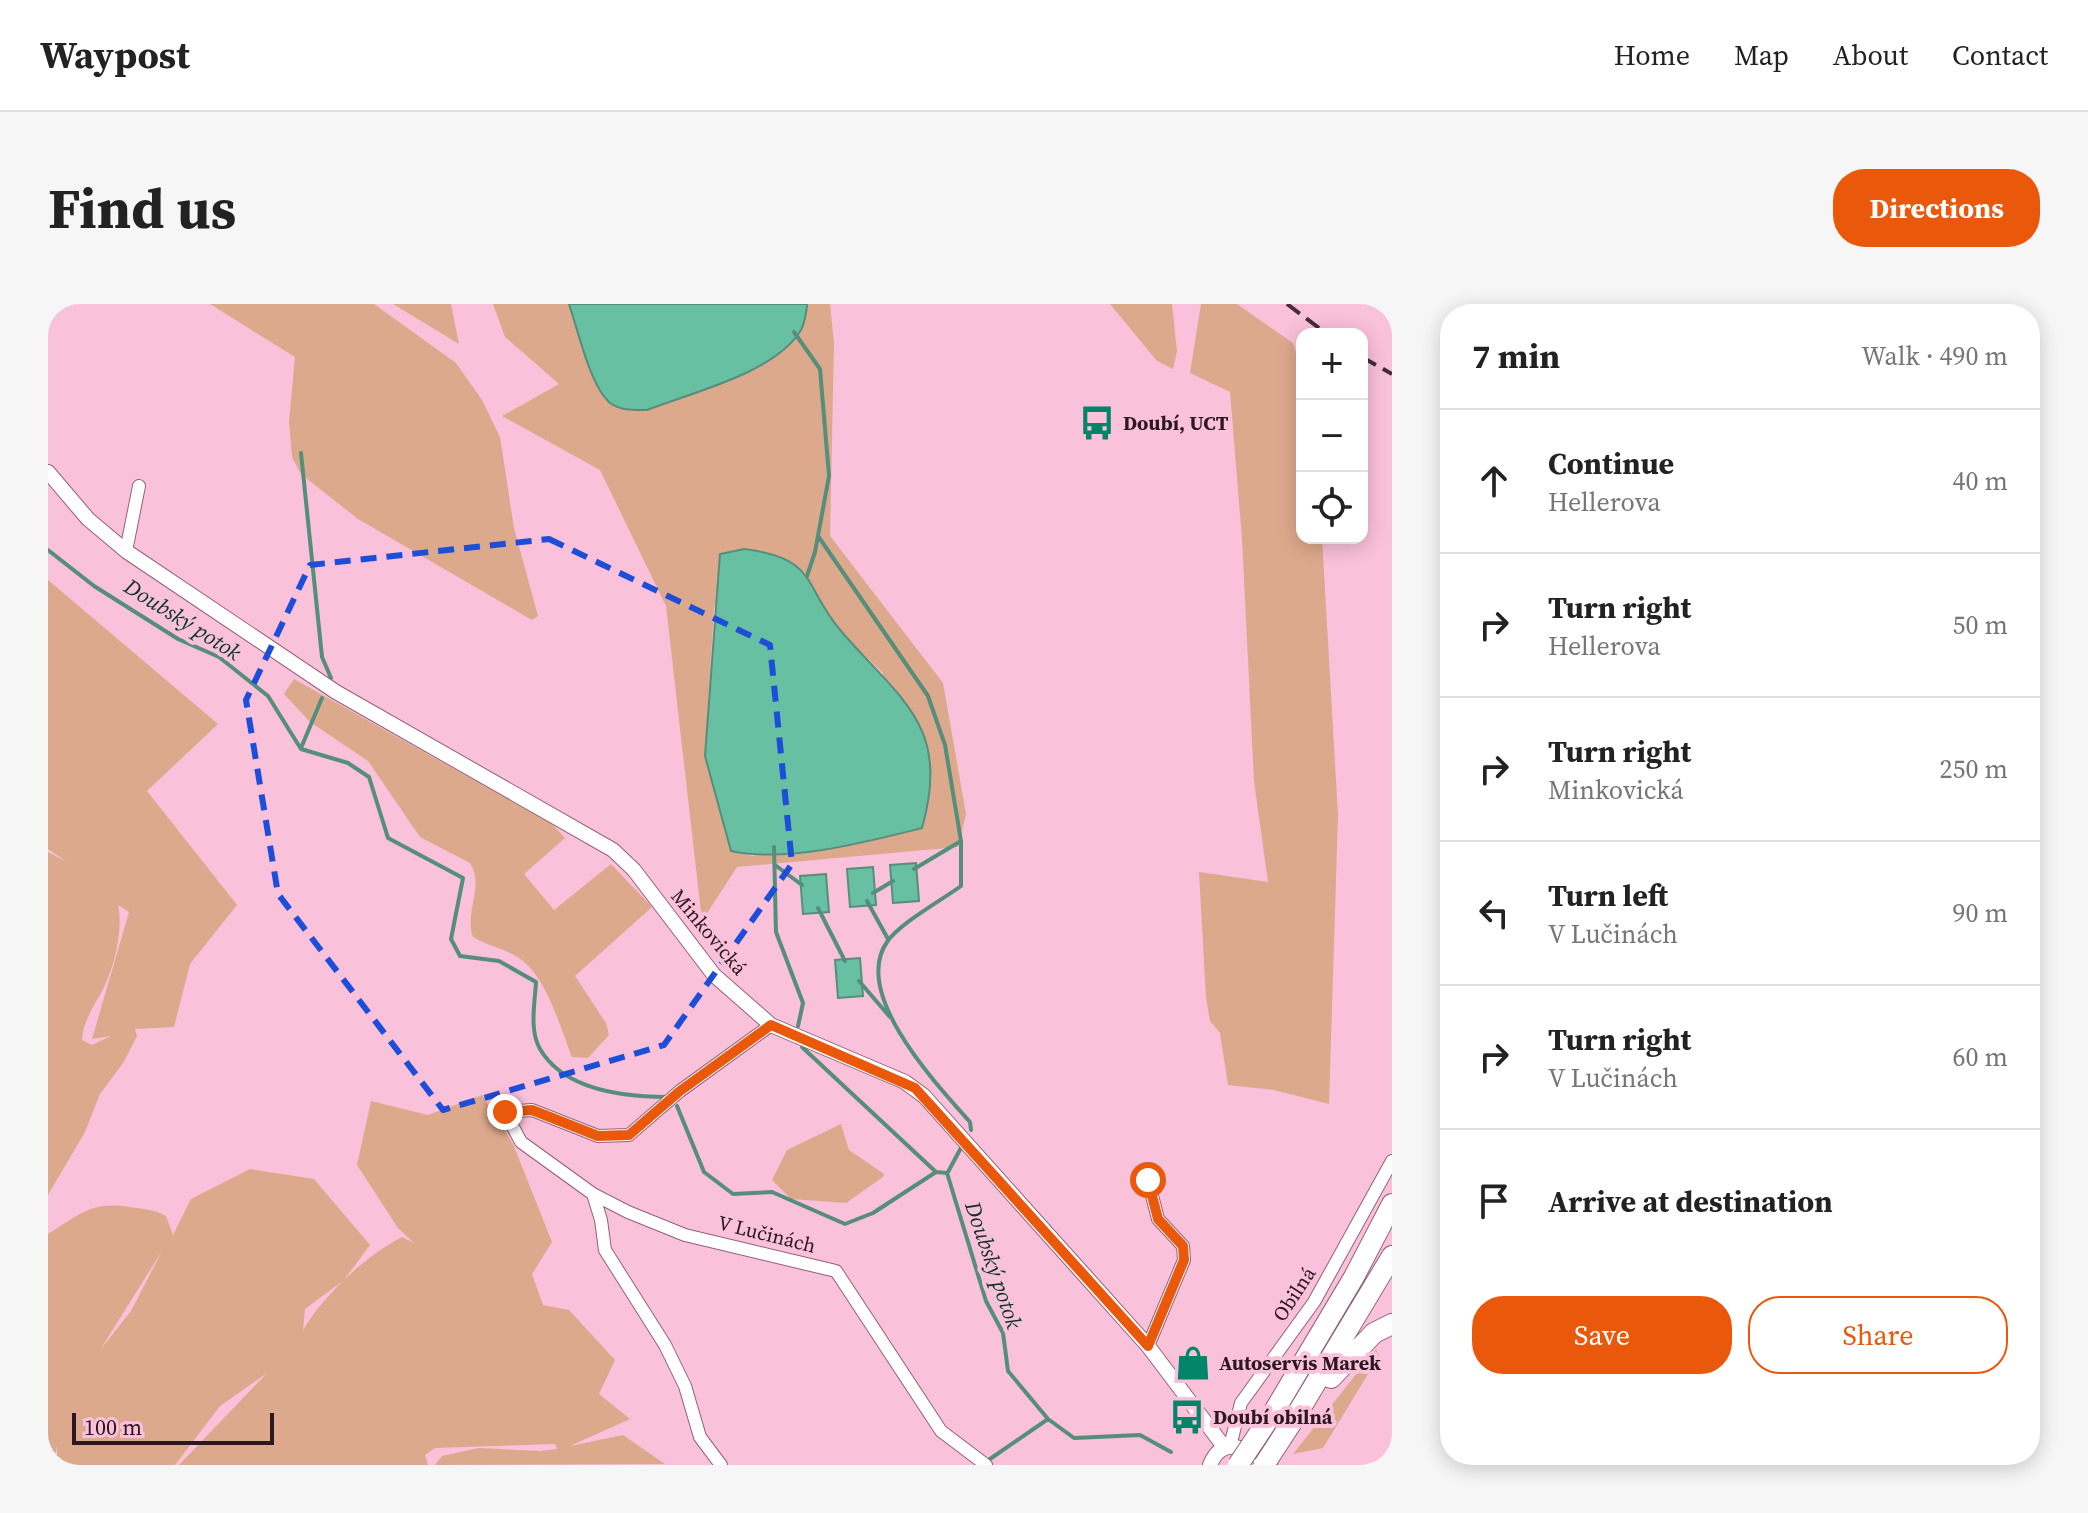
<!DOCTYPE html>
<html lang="en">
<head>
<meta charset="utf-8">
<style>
	body { margin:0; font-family:"Source Serif 4",serif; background:#f6f6f6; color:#222 }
	.controls { position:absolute; right:24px; top:24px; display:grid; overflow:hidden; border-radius:16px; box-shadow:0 4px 20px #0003 }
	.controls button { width:72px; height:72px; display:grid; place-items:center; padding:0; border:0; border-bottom:2px solid #e0e0e0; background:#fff; color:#222; font:40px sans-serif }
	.scale { position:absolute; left:24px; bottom:20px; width:202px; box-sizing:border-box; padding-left:8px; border:4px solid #2d1822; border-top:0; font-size:22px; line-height:28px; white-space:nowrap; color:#2d1822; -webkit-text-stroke:6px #fac1da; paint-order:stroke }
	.stop { position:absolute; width:24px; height:24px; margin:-18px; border:6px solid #ea580c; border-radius:50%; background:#fff }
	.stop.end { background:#ea580c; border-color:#fff; box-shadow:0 2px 8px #0008 }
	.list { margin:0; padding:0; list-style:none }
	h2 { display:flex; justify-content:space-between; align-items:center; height:104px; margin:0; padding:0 32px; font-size:34px }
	h2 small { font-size:26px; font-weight:400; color:#767676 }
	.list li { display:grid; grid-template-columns:52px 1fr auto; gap:24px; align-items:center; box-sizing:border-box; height:144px; padding:0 32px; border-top:2px solid #e0e0e0 }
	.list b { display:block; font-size:30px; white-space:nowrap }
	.list p { margin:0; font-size:26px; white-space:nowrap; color:#767676 }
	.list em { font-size:26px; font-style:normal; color:#767676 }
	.actions { display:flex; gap:16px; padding:24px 32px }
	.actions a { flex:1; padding:18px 0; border:2px solid #ea580c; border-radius:32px; text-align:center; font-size:28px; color:#ea580c }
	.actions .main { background:#ea580c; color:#fff }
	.icon { flex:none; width:44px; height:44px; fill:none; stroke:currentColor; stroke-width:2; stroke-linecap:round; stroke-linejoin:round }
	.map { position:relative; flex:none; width:1344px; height:1161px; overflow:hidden; border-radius:32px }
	header { display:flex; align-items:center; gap:48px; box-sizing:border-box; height:112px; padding:0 40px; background:#fff; border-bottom:2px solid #e0e0e0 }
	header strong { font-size:38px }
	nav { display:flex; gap:44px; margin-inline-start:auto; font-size:28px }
	.intro { display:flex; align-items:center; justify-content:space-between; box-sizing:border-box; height:192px; padding:0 48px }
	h1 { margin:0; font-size:56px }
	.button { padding:20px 36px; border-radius:32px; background:#ea580c; color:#fff; font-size:28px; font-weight:700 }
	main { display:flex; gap:48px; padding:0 48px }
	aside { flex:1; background:#fff; border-radius:32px; box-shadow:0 4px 20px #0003 }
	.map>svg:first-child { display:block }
	.green { fill:#dda98c; fill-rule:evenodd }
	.water { fill:#68c0a3; stroke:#568e7c; stroke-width:2 }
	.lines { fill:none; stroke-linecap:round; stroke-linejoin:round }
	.stream { stroke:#568e7c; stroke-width:4 }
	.minor-casing { stroke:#926077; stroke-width:14 }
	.tertiary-casing { stroke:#926077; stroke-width:16 }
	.trunk-casing { stroke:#926077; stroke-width:22 }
	.minor { stroke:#fff; stroke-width:12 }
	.tertiary { stroke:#fff; stroke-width:14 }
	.trunk { stroke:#fff; stroke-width:20 }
	.rail { stroke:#452c38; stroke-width:4; stroke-dasharray:16 8; stroke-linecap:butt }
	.trunk-bridge-casing { stroke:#926077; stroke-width:22; stroke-linecap:butt }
	.trunk-bridge { stroke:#fff; stroke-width:20 }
	.route { stroke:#ea580c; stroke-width:10 }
	.marked { fill:none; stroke:#1d4ed8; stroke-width:6; stroke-dasharray:16 10; stroke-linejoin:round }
	.labels { text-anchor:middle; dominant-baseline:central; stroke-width:8; stroke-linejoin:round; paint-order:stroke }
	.poi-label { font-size:20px; font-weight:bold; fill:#2d1822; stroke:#fac1da; text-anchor:start }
	.street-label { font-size:20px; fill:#2d1822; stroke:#fac1da }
	.water-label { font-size:22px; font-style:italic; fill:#0a3428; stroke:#fac1da }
</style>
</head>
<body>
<header>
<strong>Waypost</strong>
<nav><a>Home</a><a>Map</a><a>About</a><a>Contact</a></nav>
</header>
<div class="intro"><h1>Find us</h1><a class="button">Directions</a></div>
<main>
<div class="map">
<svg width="1344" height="1161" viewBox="0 0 1344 1161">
	<rect width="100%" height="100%" fill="#fac1da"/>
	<path class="green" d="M162,0H326L408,59L434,96L452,133L466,224L490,312L484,316L310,215L253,170L244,153L241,118L247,53Z
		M345,0H403L411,40Z
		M445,0H521C530,26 542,82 562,99C573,107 587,106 599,106L755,24L759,0H782L786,39L782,232L895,379L918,510L910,543L689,563L654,617L618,302L552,166L454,112L511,80L457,33ZM696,245C765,254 757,277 790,324C802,340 820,354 835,369L819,537L704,552L683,547L657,452L666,304Z
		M1062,0H1124L1129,47L1125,65L1109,57Z
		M1153,0H1189L1245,39L1254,68V234H1274L1290,511L1281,800L1226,786L1180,781L1172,729L1162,717L1158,694L1151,568L1220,578L1206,477L1194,235L1182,88L1142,69Z
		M0,276L170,420L99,487L189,601L142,660L126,723L87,725L89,732L75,759L52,790L37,828L0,891V548L19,558L0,545ZM70,601L81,608L44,735L63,732L44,741L34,736C35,713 51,697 59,676C68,656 75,622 70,601Z
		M246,375L504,520L517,534L476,570L506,606L563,560L604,603L527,672L558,719L561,731L540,754L524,753C512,723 499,673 471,654C456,644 440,642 425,633C416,608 437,582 422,559L372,533L320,457L262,418L236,390Z
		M434,791L465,840L504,938L484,970L495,1001L521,1006L567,1056L551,1090L582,1115L522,1142L575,1131L617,1160L387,1161L394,1152L431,1144L492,1147L509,1145L507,1140L387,1144L377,1151L380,1161H131L219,1069L172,1102L127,1161H9V1142L5,1161H0V930C31,911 43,897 81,903C96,905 105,905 118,912L125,931L143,895L202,865L266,875L322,941L296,976L257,1005L255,1026C277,990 316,953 354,933L366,939L350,924L309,861L323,797L380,811ZM114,947L83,1007L52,1046Z
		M793,820L801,846L836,870L835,873L798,899L743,895L724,876L739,846Z
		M1328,1045L1331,1052L1275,1144L1245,1150Z"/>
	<path class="water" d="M521,0H759V2C758,9 757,19 753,26C727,69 645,88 599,106C587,106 573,107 562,99C542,82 530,26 521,0Z
		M696,245C772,255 754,282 793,327C852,396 903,420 874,524C818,538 739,559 683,547L657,452L672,250Z
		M868,559L871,597L845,599L842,561Z
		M825,563L828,601L802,603L799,565Z
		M778,570L781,608L755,610L752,572Z
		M812,654L815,692L790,694L787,656Z"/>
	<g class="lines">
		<path class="stream" d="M746,28L772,65L781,172L767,248L759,272
			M253,149L274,353L283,374
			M770,232L880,392L897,441L913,537V582C894,596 852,619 839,638C803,690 889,781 922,818L923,826
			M0,246L46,282L130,335L171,353L220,392L253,445L300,459L321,473L340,534L415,574L403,635L412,652L451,657L488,678C487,698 481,726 492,745C516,786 577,793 620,793
			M253,444L274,394
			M726,543L728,628L755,699L750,722
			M727,561L754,581
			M866,565L913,537
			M825,589L845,577
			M819,597L840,635
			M770,604L797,657
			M811,677L842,713
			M754,743L888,868
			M629,802L656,868L685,890L724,888L797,920L825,909L888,868L899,869L938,997L955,1029L960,1067L1000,1115L1026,1134L1092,1131L1123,1148
			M900,868L914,842
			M942,1155L1000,1115"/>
		<g class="minor-casing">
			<path id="minor" d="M78,247L91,182
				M723,721L632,787L581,831L550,832L484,806L457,808L473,838L545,890L580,908L637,931L788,967L893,1127L938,1161
				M545,890L553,916L557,946L617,1041L637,1082L652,1133L673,1161
				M1100,1042L1136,956L1135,942L1110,915L1100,876
				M1182,1142L1193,1099L1266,998L1344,857"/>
		</g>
		<g class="tertiary-casing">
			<path id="tertiary" d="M0,168L40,215L78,247L288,388L565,546L586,566L666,671L723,721L857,778L876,792L1100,1042L1177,1144
				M1162,1161C1175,1129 1202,1146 1222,1161"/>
		</g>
		<g class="trunk-casing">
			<path id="trunk" d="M1283,1074L1326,1029L1344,1020
				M1228,1104L1306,973L1344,900
				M1246,1115L1344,952"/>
		</g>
		<use href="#minor" class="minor"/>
		<use href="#tertiary" class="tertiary"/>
		<use href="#trunk" class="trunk"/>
		<path class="rail" d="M1239,0L1279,30
			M1314,53L1344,70"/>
		<g class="trunk-bridge-casing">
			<path id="trunk-bridge" d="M1190,1161L1228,1104
				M1216,1161L1246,1115"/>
		</g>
		<use href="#trunk-bridge" class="trunk-bridge"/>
	</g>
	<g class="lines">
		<path class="route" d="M457,808L484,806L550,832L581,831L632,787L723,721L867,784L1100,1042L1136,956L1135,942L1110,915L1100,876"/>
	</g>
	<path class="marked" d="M501,235L722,341L744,560L616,741L395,806L230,590L198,396L262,261Z"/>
	<defs>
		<g id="bus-bare" transform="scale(2.76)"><path d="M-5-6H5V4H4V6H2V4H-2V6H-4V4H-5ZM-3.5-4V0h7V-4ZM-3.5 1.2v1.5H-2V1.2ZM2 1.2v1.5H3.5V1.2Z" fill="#018568" stroke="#fac1da" stroke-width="2.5" paint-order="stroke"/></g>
		<g id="shop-bare" transform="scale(2.76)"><path d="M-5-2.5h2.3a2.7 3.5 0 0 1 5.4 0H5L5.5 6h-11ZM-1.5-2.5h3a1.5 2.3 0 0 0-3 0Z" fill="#018568" stroke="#fac1da" stroke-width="2.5" paint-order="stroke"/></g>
	</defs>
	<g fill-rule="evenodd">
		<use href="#bus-bare" x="1049" y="119"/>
		<use href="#shop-bare" x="1145" y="1059"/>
		<use href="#bus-bare" x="1139" y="1113"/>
	</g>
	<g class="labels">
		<g class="poi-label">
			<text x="1075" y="119">Doubí, UCT</text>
			<text x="1171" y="1059">Autoservis Marek</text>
			<text x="1165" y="1113">Doubí obilná</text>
		</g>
		<g class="street-label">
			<text transform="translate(661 628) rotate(50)">Minkovická</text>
			<text transform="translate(719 930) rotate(14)">V Lučinách</text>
			<text transform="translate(1246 990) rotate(-57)">Obilná</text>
		</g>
		<g class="water-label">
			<text transform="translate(135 315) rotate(32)">Doubský potok</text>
			<text transform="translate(946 961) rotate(71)">Doubský potok</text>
		</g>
	</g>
</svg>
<div class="controls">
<button>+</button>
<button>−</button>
<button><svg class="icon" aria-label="locate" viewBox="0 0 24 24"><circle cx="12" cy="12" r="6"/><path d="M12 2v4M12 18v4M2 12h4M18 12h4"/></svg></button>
</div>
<div class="scale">100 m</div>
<div class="stop" style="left:1100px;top:876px"></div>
<div class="stop end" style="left:457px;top:808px"></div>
</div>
<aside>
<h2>7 min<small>Walk · 490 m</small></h2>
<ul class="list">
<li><svg class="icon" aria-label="ahead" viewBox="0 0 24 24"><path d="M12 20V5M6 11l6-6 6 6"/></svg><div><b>Continue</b><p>Hellerova</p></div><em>40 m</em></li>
<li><svg class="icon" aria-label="right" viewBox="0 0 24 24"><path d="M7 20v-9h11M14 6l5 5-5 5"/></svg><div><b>Turn right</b><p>Hellerova</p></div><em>50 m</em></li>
<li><svg class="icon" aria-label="right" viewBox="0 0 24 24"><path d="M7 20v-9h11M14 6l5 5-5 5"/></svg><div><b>Turn right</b><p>Minkovická</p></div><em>250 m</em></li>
<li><svg class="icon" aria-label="left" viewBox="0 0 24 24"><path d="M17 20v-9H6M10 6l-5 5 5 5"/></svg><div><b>Turn left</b><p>V Lučinách</p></div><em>90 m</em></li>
<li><svg class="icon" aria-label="right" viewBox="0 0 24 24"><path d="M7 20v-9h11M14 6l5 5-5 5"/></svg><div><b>Turn right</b><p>V Lučinách</p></div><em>60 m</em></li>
<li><svg class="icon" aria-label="arrive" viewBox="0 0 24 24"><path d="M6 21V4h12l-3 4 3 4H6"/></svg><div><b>Arrive at destination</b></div></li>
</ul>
<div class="actions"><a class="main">Save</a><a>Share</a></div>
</aside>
</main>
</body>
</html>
